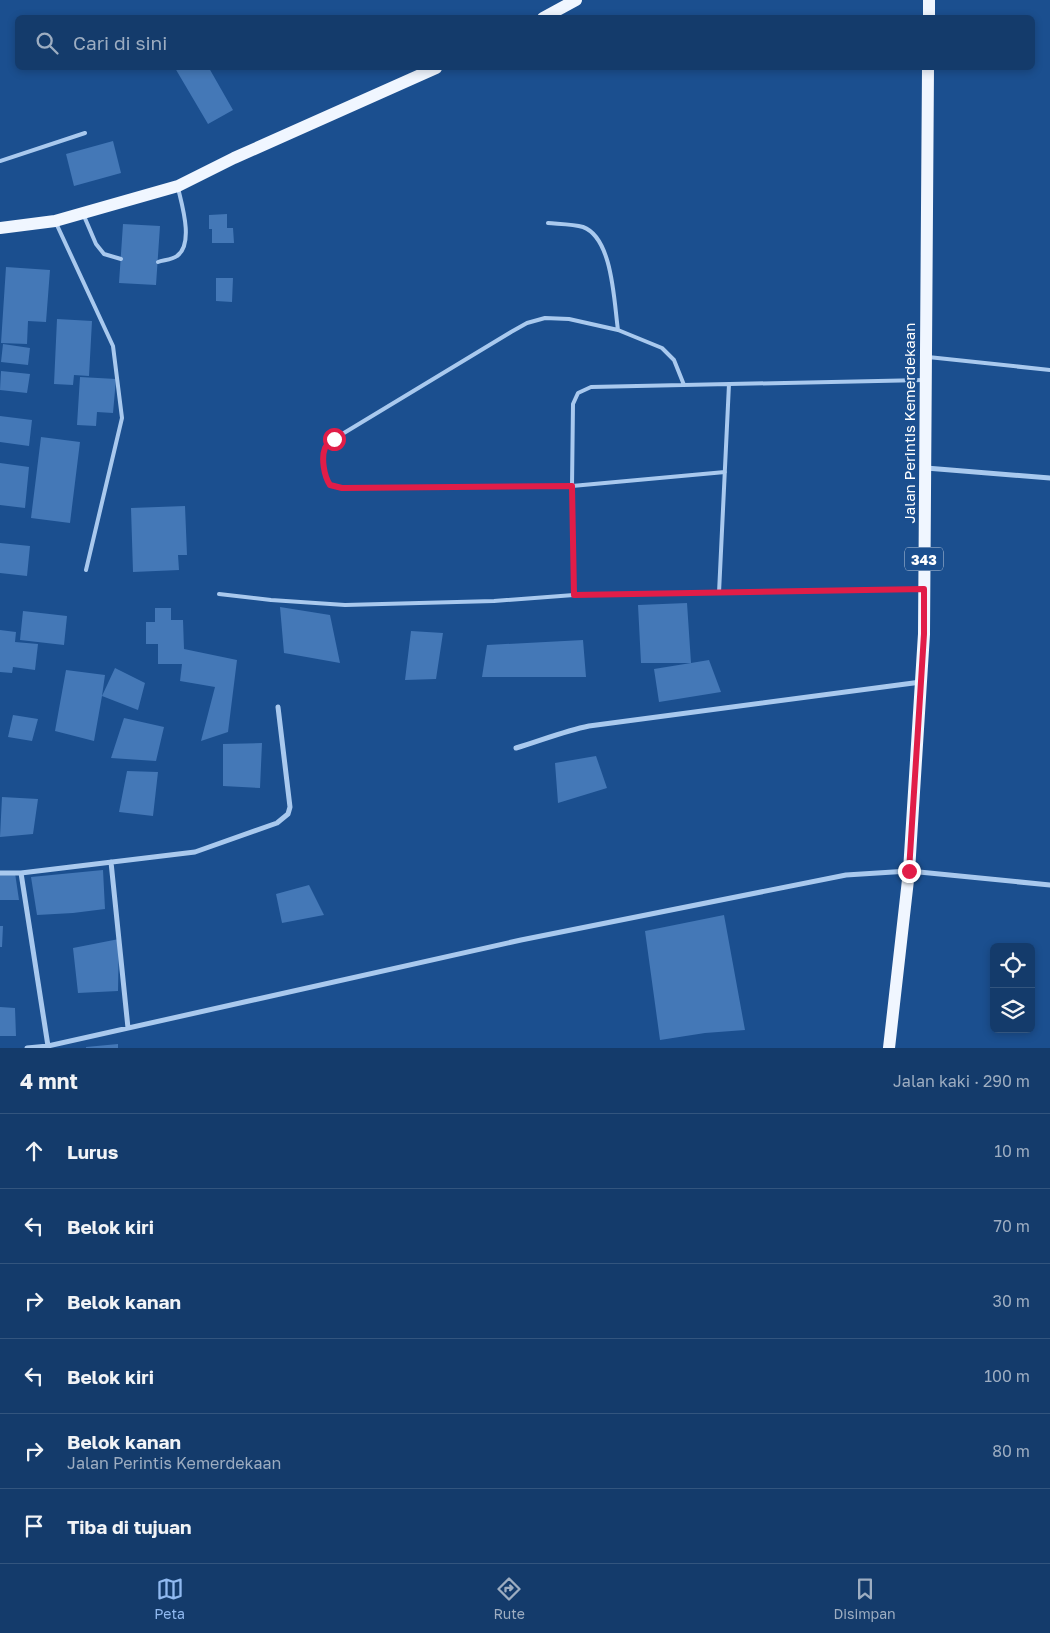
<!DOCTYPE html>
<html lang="id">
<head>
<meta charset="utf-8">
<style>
	body { margin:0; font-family:"Golos Text",sans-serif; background:#1d4271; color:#f1f3f6 }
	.controls { position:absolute; right:15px; bottom:15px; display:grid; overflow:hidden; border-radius:8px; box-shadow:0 2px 8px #0003 }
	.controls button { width:45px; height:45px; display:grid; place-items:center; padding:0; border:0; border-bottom:1px solid #33557e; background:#143b6b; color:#f1f3f6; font:25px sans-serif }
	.stop { position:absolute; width:15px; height:15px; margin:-11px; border:4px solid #e11d48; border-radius:50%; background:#fff }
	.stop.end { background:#e11d48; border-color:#fff; box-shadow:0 1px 5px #0008 }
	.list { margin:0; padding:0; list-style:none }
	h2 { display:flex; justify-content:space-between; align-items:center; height:65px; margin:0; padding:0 20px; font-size:21px }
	h2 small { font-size:16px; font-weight:400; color:#9dadc1 }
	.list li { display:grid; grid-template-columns:32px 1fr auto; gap:15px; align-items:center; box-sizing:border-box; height:75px; padding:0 20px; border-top:1px solid #33557e }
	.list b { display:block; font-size:19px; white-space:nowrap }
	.list p { margin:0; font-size:16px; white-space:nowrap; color:#9dadc1 }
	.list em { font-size:16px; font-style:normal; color:#9dadc1 }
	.icon { flex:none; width:28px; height:28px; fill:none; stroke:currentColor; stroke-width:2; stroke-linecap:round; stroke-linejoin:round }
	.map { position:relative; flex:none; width:1050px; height:1048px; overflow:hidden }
	.search { position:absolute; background:#143b6b; box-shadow:0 2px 8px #0003; left:15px; right:15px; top:15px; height:55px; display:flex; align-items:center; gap:12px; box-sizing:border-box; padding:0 18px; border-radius:8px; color:#9dadc1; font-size:19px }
	.sheet { height:515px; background:#143b6b }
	nav { display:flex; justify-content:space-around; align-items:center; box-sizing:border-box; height:70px; border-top:1px solid #33557e; background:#143b6b; font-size:14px; color:#9dadc1 }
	nav a { display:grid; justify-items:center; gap:2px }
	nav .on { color:#90b9f0 }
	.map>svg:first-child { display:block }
	.building { fill:#4478b7 }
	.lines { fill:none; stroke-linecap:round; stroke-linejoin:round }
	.lane { stroke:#a9c9ee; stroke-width:4 }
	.street { stroke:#a9c9ee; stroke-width:5 }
	.primary { stroke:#f0f6ff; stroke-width:12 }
	.route { stroke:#e11d48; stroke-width:6 }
	.labels { text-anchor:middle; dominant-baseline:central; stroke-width:4.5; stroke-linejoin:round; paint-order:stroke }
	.shield { fill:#1b4f8f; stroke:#bbcadd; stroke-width:1 }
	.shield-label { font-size:14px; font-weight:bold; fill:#fff }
	.street-label { font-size:15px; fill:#fff; stroke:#1b4f8f }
</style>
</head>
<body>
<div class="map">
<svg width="1050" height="1048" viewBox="0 0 1050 1048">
	<rect width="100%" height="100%" fill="#1b4f8f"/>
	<path class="building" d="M175,68H209L233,110L208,124Z
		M113,141L121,173L74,186L66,154Z
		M227,214V228H233L234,243H212V229H209V215Z
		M123,224L160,226L156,285L119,283Z
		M6,267L50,270L46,322L28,321L27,344L1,343Z
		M216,278H233L232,302L216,301Z
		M57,319L92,321L89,376L74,375L73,385L54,384Z
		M3,344L30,348L28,365L1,362Z
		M1,371L30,374L27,393L0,390Z
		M80,377L116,379L113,413L97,412L96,426L77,425Z
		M0,416L32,420L29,446L0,442Z
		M41,437L80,442L70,523L31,518Z
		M0,463L29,467L25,508L0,505Z
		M185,506L187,555H178L179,570L133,572L131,508Z
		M0,543L30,546L27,576L0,573Z
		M687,603L691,663L709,660L721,692L659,702L654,669L691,663H641L638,605Z
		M280,607L330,615L340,663L284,653Z
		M155,608H171V620H183L184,649L237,660L228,732L201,741L215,687L180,681L182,664H158V644H146V622H155Z
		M23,611L67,616L64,645L20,640Z
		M0,630L16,632L15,642L38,644L35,670L13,667L12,673L0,672Z
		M411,631L443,633L436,679L405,680Z
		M583,640L586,677H482L487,645Z
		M115,668L145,683L138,710L102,696L94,741L55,731L66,670L105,675L102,696Z
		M13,715L38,719L32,741L8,737Z
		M124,718L164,727L156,761L111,758Z
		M262,743L260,788L223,786V744Z
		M596,756L607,788L558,803L555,763Z
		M127,771L158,772L153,816L119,812Z
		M2,797L38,799L33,834L0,837Z
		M103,870L105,909L73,913L37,915L31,877Z
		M0,873H15L19,900H0Z
		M309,885L324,915L282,923L276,894Z
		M724,915L745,1030L705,1033L660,1040L645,931Z
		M0,926H3L2,947H0Z
		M119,939L118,991L78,993L73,948Z
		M0,1007L15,1008L16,1036H0Z
		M118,1044V1048H86V1047Z"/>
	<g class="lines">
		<path class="lane" d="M0,161L85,133
			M84,216L96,244L104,254L121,259
			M56,223L113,346L122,418L86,570
			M548,223C559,224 573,224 583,227C613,238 614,303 618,330
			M158,262C163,260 172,260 177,256C194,244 182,205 178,188
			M928,357L1050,370
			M684,385L674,360L662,348L618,330L569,319L545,318L527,323L511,332L334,439C331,441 327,444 325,448C321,458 324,476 330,485L342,488L572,486L725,472
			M922,589L574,595L572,486L573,404L578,393L591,387L924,380
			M719,593L729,384
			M219,594L271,600L345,605L494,601L574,595"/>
		<path class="street" d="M926,468L1050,478
			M516,748C540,741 564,731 589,726L921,682
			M111,862L128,1028
			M0,873H21L195,852L277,823L288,814L290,807L278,707
			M21,873L48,1046
			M27,1048L48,1046L521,940L846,875L909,871L1050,885"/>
		<path class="primary" d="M543,18L576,0
			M929,18V0
			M0,228L55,221L178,186L234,158L436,68
			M889,1048L909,871L924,634L928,68"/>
	</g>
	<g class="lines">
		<path class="route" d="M334,439C331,441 327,444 325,448C321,458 324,476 330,485L342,488L572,486L574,595L924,589V634L909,871"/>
	</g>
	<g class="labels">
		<rect class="shield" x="905" y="547.5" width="38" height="23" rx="4"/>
		<g class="shield-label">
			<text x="924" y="559">343</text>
		</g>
		<g class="street-label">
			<text transform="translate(909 423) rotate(-90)">Jalan Perintis Kemerdekaan</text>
		</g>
	</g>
</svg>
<div class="controls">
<button><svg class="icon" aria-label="locate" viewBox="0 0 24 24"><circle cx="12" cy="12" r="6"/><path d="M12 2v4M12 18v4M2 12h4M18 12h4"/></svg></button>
<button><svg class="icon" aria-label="layers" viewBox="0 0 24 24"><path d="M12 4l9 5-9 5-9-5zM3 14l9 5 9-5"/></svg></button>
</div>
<div class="stop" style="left:334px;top:439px"></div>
<div class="stop end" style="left:909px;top:871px"></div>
<div class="search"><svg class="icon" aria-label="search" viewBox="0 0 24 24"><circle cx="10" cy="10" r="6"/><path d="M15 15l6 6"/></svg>Cari di sini</div>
</div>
<section class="sheet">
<h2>4 mnt<small>Jalan kaki · 290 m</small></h2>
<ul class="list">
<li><svg class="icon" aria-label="ahead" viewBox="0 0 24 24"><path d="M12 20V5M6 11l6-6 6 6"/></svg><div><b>Lurus</b></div><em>10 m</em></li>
<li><svg class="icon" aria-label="left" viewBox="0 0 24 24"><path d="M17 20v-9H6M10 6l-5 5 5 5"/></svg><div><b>Belok kiri</b></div><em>70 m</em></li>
<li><svg class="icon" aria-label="right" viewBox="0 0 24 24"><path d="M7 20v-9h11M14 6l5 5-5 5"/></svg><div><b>Belok kanan</b></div><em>30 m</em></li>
<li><svg class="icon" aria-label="left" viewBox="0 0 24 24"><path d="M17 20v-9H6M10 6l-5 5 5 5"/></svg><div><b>Belok kiri</b></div><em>100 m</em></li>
<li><svg class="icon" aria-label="right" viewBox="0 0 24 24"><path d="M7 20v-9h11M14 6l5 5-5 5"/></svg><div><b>Belok kanan</b><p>Jalan Perintis Kemerdekaan</p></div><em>80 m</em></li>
<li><svg class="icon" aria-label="arrive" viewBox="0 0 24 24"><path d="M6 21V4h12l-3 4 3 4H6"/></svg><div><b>Tiba di tujuan</b></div></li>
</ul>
</section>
<nav>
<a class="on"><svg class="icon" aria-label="map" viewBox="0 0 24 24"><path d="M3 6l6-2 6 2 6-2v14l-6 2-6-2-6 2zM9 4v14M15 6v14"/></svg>Peta</a>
<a><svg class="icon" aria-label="directions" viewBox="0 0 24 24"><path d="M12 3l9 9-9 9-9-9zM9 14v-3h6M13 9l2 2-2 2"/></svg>Rute</a>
<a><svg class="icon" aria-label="saved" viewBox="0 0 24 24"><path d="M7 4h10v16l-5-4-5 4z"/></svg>Disimpan</a>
</nav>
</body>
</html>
